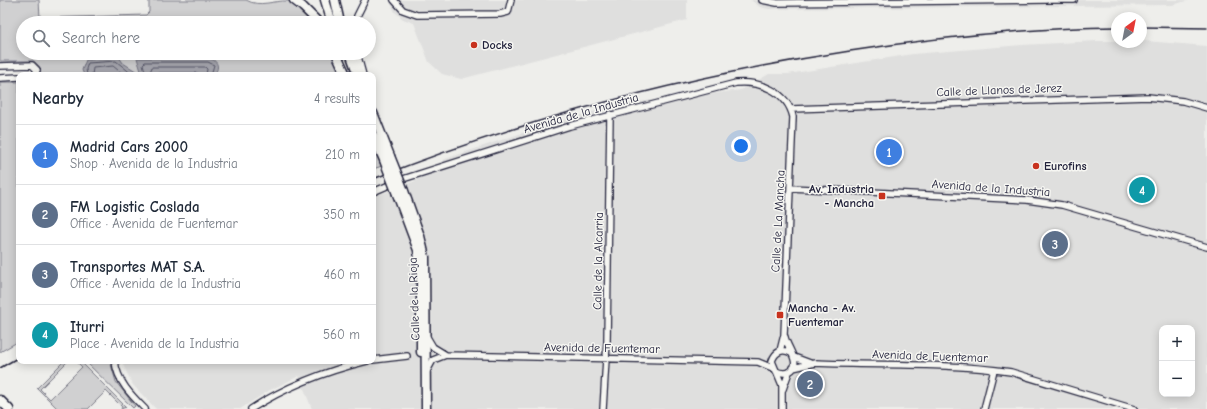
<!DOCTYPE html>
<html lang="en">
<head>
<meta charset="utf-8">
<style>
	body { margin:0; font-family:"Comic Neue",sans-serif; background:#f2f2f3; color:#1f2937 }
	.controls { position:absolute; right:12px; bottom:12px; display:grid; overflow:hidden; border-radius:8px; box-shadow:0 2px 10px #0003 }
	.controls button { width:36px; height:36px; display:grid; place-items:center; padding:0; border:0; border-bottom:1px solid #e0e1e3; background:#fff; color:#1f2937; font:20px sans-serif }
	.compass { position:absolute; left:1111px; top:12px; width:36px; height:36px; border-radius:50%; background:#fff; box-shadow:0 2px 10px #0003; rotate:32deg }
	.you { position:absolute; left:741px; top:146px; width:14px; height:14px; margin:-10px; border:3px solid #fff; border-radius:50%; background:#1a73e8; box-shadow:0 0 0 6px #1a73e833 }
	.badge { display:grid; place-items:center; width:26px; height:26px; border-radius:50%; background:#c8321e; color:#fff; font-size:13px; font-weight:700 }
	.pin { position:absolute; translate:-50% -50%; border:2px solid #fff; box-shadow:0 1px 4px #0006 }
	.list { margin:0; padding:0; list-style:none }
	h2 { display:flex; justify-content:space-between; align-items:center; height:52px; margin:0; padding:0 16px; font-size:17px }
	h2 small { font-size:13px; font-weight:400; color:#747a83 }
	.list li { display:grid; grid-template-columns:26px 1fr auto; gap:12px; align-items:center; box-sizing:border-box; height:60px; padding:0 16px; border-top:1px solid #e0e1e3 }
	.list b { display:block; font-size:15px; white-space:nowrap }
	.list p { margin:0; font-size:13px; white-space:nowrap; color:#747a83 }
	.list em { font-size:13px; font-style:normal; color:#747a83 }
	.icon { flex:none; width:22px; height:22px; fill:none; stroke:currentColor; stroke-width:2; stroke-linecap:round; stroke-linejoin:round }
	.map { position:relative; flex:none; width:1207px; height:409px; overflow:hidden }
	.search { position:absolute; background:#fff; box-shadow:0 2px 10px #0003; left:16px; top:16px; width:360px; height:44px; display:flex; align-items:center; gap:10px; box-sizing:border-box; padding:0 14px; border-radius:22px; color:#747a83; font-size:15px }
	.panel { position:absolute; background:#fff; box-shadow:0 2px 10px #0003; left:16px; top:72px; width:360px; height:292px; border-radius:8px }
	.map>svg:first-child { display:block }
	.built { fill:#dfdfde; fill-rule:evenodd }
	.green { fill:#d0d0d1; stroke:#797986 }
	.water { fill:#a7a7af; stroke:#727281 }
	.lines { fill:none; stroke-linecap:round; stroke-linejoin:round }
	.shore { stroke:#575769; stroke-width:1 }
	.street-casing { stroke:#22223b; stroke-width:8 }
	.secondary-casing { stroke:#22223b; stroke-width:11 }
	.street { stroke:#f6f6f2; stroke-width:5.5 }
	.secondary { stroke:#f6f6f2; stroke-width:8 }
	.rail { stroke:#22223b; stroke-width:1.5 }
	.secondary-bridge-casing { stroke:#22223b; stroke-width:11; stroke-linecap:butt }
	.secondary-bridge { stroke:#f6f6f2; stroke-width:8 }
	.poi-dot { fill:#c8321e; stroke:#f6f6f2; stroke-width:1.5 }
	.labels { text-anchor:middle; dominant-baseline:central; stroke-width:3; stroke-linejoin:round; paint-order:stroke }
	.poi-label { font-size:12px; font-weight:bold; fill:#22223b; stroke:#f6f6f2; text-anchor:start }
	.street-label { font-size:12px; fill:#22223b; stroke:#f6f6f2 }
</style>
</head>
<body>
<div class="map">
<svg width="1207" height="409" viewBox="0 0 1207 409">
	<rect width="100%" height="100%" fill="#eeeeeb"/>
	<filter id="ink" filterUnits="userSpaceOnUse"><feTurbulence type="fractalNoise" baseFrequency=".025" numOctaves="2"/><feDisplacementMap in="SourceGraphic" scale="8" xChannelSelector="R" yChannelSelector="G"/><feConvolveMatrix kernelMatrix="1 2 1 2 8 2 1 2 1" color-interpolation-filters="sRGB"/></filter>
	<g filter="url(#ink)">
		<path class="built" d="M389,0H687V20L461,79L442,74L429,62L414,23L403,19L395,12Z
			M751,0H1189L1173,5L769,9L760,7Z
			M1097,41H1145L1207,46V409H312L299,376L270,390L240,409H156L133,385L123,365V361H373V197L415,181L445,159L543,126L620,104L741,90L769,74H788L913,54L1022,45ZM1162,328H1192V394H1162Z"/>
		<path class="green" d="M0,0H39L40,18L146,15L149,12V0H246C260,8 274,0 288,1C298,5 307,16 314,23H23V53H332L342,75H40V67L34,61H0Z
			M0,82H19V341L0,352Z
			M373,145L382,166L373,169Z
			M64,361H68L40,389L50,399L82,367L76,361H80L126,407L121,409L122,407L106,391L88,409H58L37,388Z
			M85,361H110L116,382L135,406L133,408Z"/>
		<path class="water" d="M119,57L123,63L139,73L141,71L137,58H208C218,60 221,68 213,75H84L82,70L86,60Z"/>
		<g class="lines">
			<path class="shore" d="M87,75L86,69L88,63L116,61L133,75
				M92,75L93,68L113,66L124,75
				M143,75L145,71L143,64L145,62H208L214,65L211,75
				M149,75L152,67H205L207,69L206,75
				M155,75L158,73H198L200,75"/>
			<g class="street-casing">
				<path id="street" d="M394,0L403,10L417,15L500,14L508,12L511,0
					M762,0L777,3L1046,0
					M1049,0H1074
					M356,23L357,16L365,0
					M357,53L363,75
					M0,66L32,65L37,70L35,75
					M0,78L19,77
					M791,109L1148,97L1183,101L1207,108
					M791,188L1027,200L1062,205L1207,247
					M373,192L403,179L570,126L736,83C760,81 787,91 793,117L784,335L780,351
					M427,337L433,347L446,355
					M794,357L810,363
					M373,360L407,356
					M115,361C117,381 131,395 145,409
					M793,368L815,363C880,366 946,362 1011,372L1134,409
					M427,371L433,360L446,355L758,362L775,369
					M776,371C780,373 784,374 789,372C803,365 787,348 785,337
					M783,389L789,372
					M251,409C287,386 326,371 367,361
					M603,409L607,342L610,114
					M782,409V385L772,361C775,352 782,348 791,353
					M984,409L994,370"/>
			</g>
			<g class="secondary-casing">
				<path id="secondary" d="M294,0L303,7L319,23
					M325,0L332,23
					M335,0L340,23
					M336,53L346,75
					M350,53L358,75
					M373,113L390,156
					M373,135L384,160
					M404,191L420,236L425,257L426,409
					M397,194L418,250L421,279V352
					M0,400L9,409"/>
			</g>
			<use href="#street" class="street"/>
			<use href="#secondary" class="secondary"/>
			<path class="rail" d="M1141,27L1207,28
				M373,179C527,118 686,76 850,51C938,37 1028,28 1117,27
				M0,368L19,357"/>
			<g class="secondary-bridge-casing">
				<path id="secondary-bridge" d="M390,156L404,191
					M384,160L397,194"/>
			</g>
			<use href="#secondary-bridge" class="secondary-bridge"/>
		</g>
	</g>
	<g class="poi-dot">
		<circle cx="474" cy="45" r="4"/>
		<circle cx="1036" cy="166" r="4"/>
		<rect x="878" y="192" width="8" height="8" rx="2"/>
		<rect x="776" y="311" width="8" height="8" rx="2"/>
	</g>
	<g class="labels">
		<g class="poi-label">
			<text x="482" y="45">Docks</text>
			<text x="1044" y="166">Eurofins</text>
			<text x="874" y="189" text-anchor="end">Av. Industria<tspan x="874" dy="14">- Mancha</tspan></text>
			<text x="788" y="308">Mancha - Av.<tspan x="788" dy="14">Fuentemar</tspan></text>
		</g>
		<g class="street-label">
			<text transform="translate(999 90) rotate(-2)">Calle de Llanos de Jerez</text>
			<text transform="translate(581 113) rotate(-16)">Avenida de la Industria</text>
			<text transform="translate(991 188) rotate(4)">Avenida de la Industria</text>
			<text transform="translate(778 221) rotate(-87)">Calle de La Mancha</text>
			<text transform="translate(598 261) rotate(-89)">Calle de la Alcarria</text>
			<text transform="translate(414 299) rotate(-92)">Calle de la Rioja</text>
			<text transform="translate(602 348) rotate(1)">Avenida de Fuentemar</text>
			<text transform="translate(930 356) rotate(2)">Avenida de Fuentemar</text>
		</g>
	</g>
</svg>
<div class="controls">
<button>+</button>
<button>−</button>
</div>
<svg class="compass" viewBox="-18 -18 36 36"><path d="M0-13l5 13h-10z" fill="#e53935"/><path d="M0 13l5-13h-10z" fill="#747a83"/></svg>
<div class="you"></div>
<div class="pin badge" style="left:889px;top:152px;background:#3f7fe0">1</div>
<div class="pin badge" style="left:810px;top:384px;background:#5c6f8a">2</div>
<div class="pin badge" style="left:1055px;top:244px;background:#5c6f8a">3</div>
<div class="pin badge" style="left:1142px;top:190px;background:#0f9aa8">4</div>
<div class="search"><svg class="icon" aria-label="search" viewBox="0 0 24 24"><circle cx="10" cy="10" r="6"/><path d="M15 15l6 6"/></svg>Search here</div>
<section class="panel">
<h2>Nearby<small>4 results</small></h2>
<ul class="list">
<li><span class="badge" style="background:#3f7fe0">1</span><div><b>Madrid Cars 2000</b><p>Shop · Avenida de la Industria</p></div><em>210 m</em></li>
<li><span class="badge" style="background:#5c6f8a">2</span><div><b>FM Logistic Coslada</b><p>Office · Avenida de Fuentemar</p></div><em>350 m</em></li>
<li><span class="badge" style="background:#5c6f8a">3</span><div><b>Transportes MAT S.A.</b><p>Office · Avenida de la Industria</p></div><em>460 m</em></li>
<li><span class="badge" style="background:#0f9aa8">4</span><div><b>Iturri</b><p>Place · Avenida de la Industria</p></div><em>560 m</em></li>
</ul>
</section>
</div>
</body>
</html>
